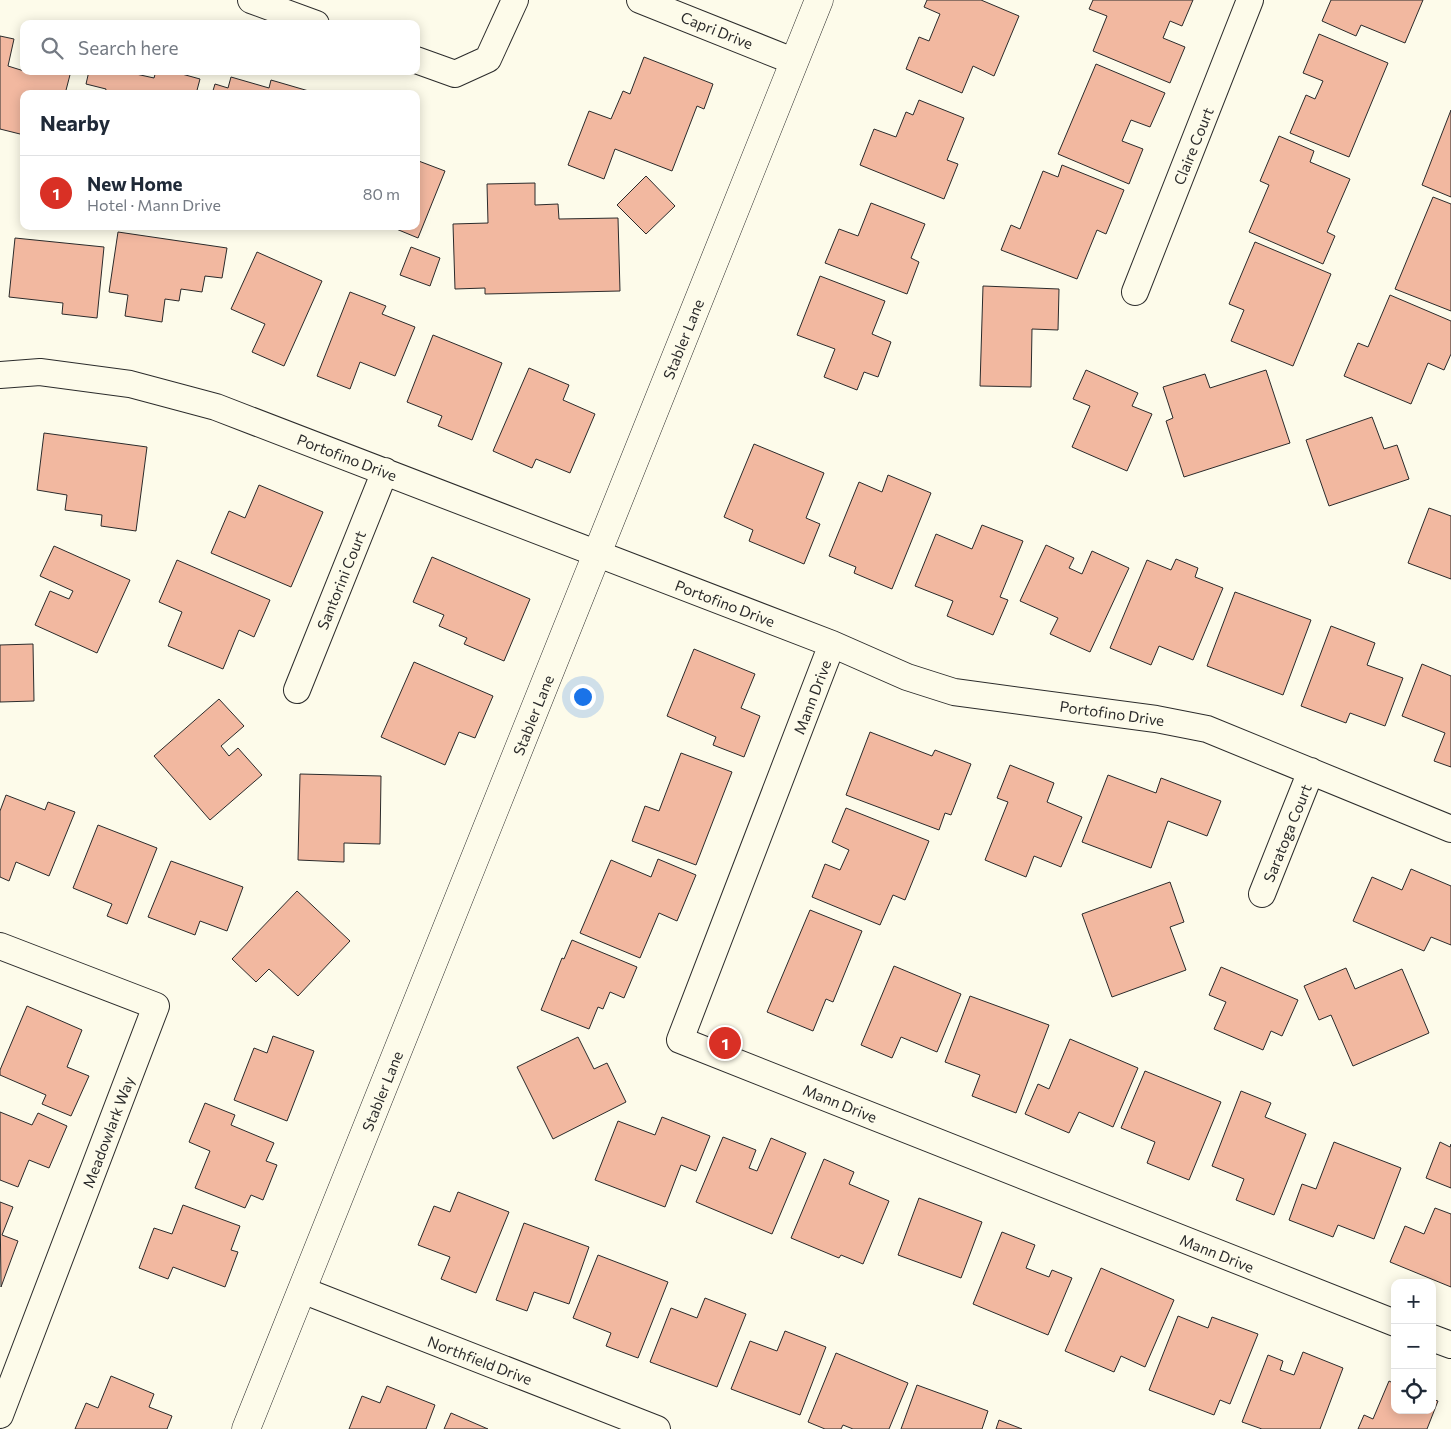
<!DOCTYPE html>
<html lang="en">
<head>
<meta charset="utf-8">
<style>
	body { margin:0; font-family:Commissioner,sans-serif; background:#f2f2f3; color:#1f2937 }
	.controls { position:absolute; right:15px; bottom:15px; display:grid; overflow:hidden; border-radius:10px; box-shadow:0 2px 12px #0003 }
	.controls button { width:45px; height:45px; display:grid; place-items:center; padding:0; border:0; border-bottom:1px solid #e0e1e3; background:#fff; color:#1f2937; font:25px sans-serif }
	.you { position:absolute; left:582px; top:696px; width:18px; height:18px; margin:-12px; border:4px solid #fff; border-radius:50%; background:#1a73e8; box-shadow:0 0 0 8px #1a73e833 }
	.badge { display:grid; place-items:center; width:32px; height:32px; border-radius:50%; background:#d93025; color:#fff; font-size:16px; font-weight:700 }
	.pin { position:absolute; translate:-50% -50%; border:2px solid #fff; box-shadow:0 1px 5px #0006 }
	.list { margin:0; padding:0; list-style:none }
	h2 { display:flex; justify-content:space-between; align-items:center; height:65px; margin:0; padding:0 20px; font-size:21px }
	h2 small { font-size:16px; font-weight:400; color:#747a83 }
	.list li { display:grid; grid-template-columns:32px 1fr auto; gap:15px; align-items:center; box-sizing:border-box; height:75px; padding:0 20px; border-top:1px solid #e0e1e3 }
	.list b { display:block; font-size:19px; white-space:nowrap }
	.list p { margin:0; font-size:16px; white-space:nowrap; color:#747a83 }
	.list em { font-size:16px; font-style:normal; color:#747a83 }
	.icon { flex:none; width:28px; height:28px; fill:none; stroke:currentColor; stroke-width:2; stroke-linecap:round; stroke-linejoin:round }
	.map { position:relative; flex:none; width:1451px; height:1429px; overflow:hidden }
	.search { position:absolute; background:#fff; box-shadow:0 2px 12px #0003; left:20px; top:20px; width:400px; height:55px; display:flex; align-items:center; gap:12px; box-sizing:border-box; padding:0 18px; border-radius:10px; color:#747a83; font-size:19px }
	.panel { position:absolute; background:#fff; box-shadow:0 2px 12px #0003; left:20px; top:90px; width:400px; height:140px; border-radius:10px }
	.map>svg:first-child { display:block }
	.building { fill:#f2b8a0; stroke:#2b2b2b }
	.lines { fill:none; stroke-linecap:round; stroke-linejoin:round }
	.street-casing { stroke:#2b2b2b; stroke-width:28 }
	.secondary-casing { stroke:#2b2b2b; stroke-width:29 }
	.street { stroke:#fdfbea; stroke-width:26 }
	.secondary { stroke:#fdfbea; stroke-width:28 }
	.labels { text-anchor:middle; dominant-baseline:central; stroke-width:4; stroke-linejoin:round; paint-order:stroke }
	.street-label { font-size:15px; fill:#2b2b2b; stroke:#fdfbea }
</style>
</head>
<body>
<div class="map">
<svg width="1451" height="1429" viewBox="0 0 1451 1429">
	<rect width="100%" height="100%" fill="#fdfbea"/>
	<path class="building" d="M927,0H981L1019,16L994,76L973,66L962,93L906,69L919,37L929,41L940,14L924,7Z
		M1093,0H1193L1182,26L1170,21L1163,38L1185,47L1170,83L1093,51L1107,16L1089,9Z
		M1331,0H1423L1405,43L1361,25L1356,36L1322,21Z
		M1319,34L1388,63L1349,157L1290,133L1306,95L1315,99L1323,81L1303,73Z
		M0,36L14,39L8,66L24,71H71L65,94H24V135L0,129Z
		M644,57L713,84L704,109L697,106L672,171L615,149L604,179L568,165L589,111L611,119L623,91L630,94Z
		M1096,64L1165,93L1150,127L1131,120L1122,141L1143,149L1129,184L1058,154Z
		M89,71H137L136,74L154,78L156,71H171L200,79L196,94H105L106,89L86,84Z
		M231,77L269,88L271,80L319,94H212L215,84L228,88Z
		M919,100L964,118L947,160L958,164L944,199L860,165L874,129L896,137L906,112L913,115Z
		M1451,110V197L1422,185Z
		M1279,136L1314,151L1310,162L1350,179L1327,232L1335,236L1323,264L1249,232L1269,185L1260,181Z
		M416,160L445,171L418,238L389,226H416Z
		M1062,165L1124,190L1106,234L1097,230L1077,279L1001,250L1011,225L1020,229L1043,171L1058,177Z
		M646,176L675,206L646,234L617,205Z
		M535,183V205L558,204L559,219L618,218L620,291L485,294V288L455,289L453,224L488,223L487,184Z
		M1433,197L1451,204V311L1395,289Z
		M871,203L925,224L911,258L919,262L907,294L825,263L839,229L858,236Z
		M118,232L227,248L222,278L205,276L202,292L181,289L179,301L165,299L162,322L125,316L128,295L109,292Z
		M15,238L104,247L97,318L62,314L63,303L9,297Z
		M1255,242L1331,274L1293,366L1231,341L1244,310L1229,304Z
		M411,247L440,258L430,286L400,275Z
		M257,252L322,281L284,366L252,352L265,324L231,309Z
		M820,276L885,301L872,334L891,342L878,377L864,372L857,390L824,377L835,349L797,335Z
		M983,286L1059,289L1058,330L1032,329L1031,387L980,386Z
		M350,292L386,306L382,314L415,327L395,376L360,362L350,389L317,376Z
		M1390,295L1451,321V354L1444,370L1428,363L1411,404L1344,376L1358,343L1368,347Z
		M433,335L502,363L472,440L438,426L442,416L407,402Z
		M529,368L569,385L563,400L595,414L570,473L536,459L532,468L493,451Z
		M1086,370L1138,393L1132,406L1152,414L1127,471L1072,447L1090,406L1073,399Z
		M1266,370L1290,443L1184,477L1166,421L1173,418L1163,387L1205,374L1210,388Z
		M1372,417L1384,449L1397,445L1409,479L1329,506L1306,440Z
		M44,433L147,447L136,531L101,526L102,515L65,510L67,495L37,490Z
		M754,444L824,473L806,518L820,524L804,564L749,541L753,530L724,517Z
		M888,475L931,493L892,589L854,573L856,567L829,556L859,482L882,492Z
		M259,485L323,512L291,587L211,553L229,511L245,518Z
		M1429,508L1451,516V579L1408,563Z
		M982,525L1023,541L1000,597L1008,600L993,635L947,616L953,601L915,586L936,534L972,549Z
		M1046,545L1074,558L1069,568L1082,574L1092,551L1129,568L1090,652L1050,634L1058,618L1020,601Z
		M54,546L130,580L97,653L35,625L50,591L69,599L73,591L40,576Z
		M432,557L530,599L504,661L464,644L467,638L439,626L444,615L413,602Z
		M1176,559L1198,568L1195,577L1223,588L1193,660L1159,646L1151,665L1110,648L1147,560L1171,570Z
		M177,560L270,600L254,637L239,630L223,669L168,646L182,612L159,602Z
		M1235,592L1311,620L1283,695L1207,666Z
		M1331,626L1375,643L1367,665L1403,678L1385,726L1350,713L1346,723L1301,706Z
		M33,644L34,701L0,702V645Z
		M694,649L755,674L741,708L760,716L744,757L713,745L716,737L667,716Z
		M414,662L493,696L475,738L459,732L445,765L381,737Z
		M1422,664L1451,676V767L1434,761L1445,733L1402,716Z
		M219,699L244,726L221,746L229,756L238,748L262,775L210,820L154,756Z
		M870,732L932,756L935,750L971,764L951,815L945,813L939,830L846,795Z
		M681,753L732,772L696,865L632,841L645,806L659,811Z
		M1010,765L1054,783L1047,802L1082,817L1061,867L1034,856L1026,877L985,860L1008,802L997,798Z
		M300,774L381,776L380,844L344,843V862L298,860Z
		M1108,775L1156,793L1161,778L1221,801L1207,836L1168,821L1151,868L1082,842Z
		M6,795L45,810L48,802L75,812L49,876L16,862L9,881L0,877V811Z
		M846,808L929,841L905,900L893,895L880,925L812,897L825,864L840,870L849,850L832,842Z
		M98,825L157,848L127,924L107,916L112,904L73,888Z
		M658,859L696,875L677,921L659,913L640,958L580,933L611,860L651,877Z
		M171,861L243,887L227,931L200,921L195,935L148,917Z
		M1411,869L1451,886V945L1431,937L1424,951L1353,921L1372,877L1402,890Z
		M1170,882L1184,922L1170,927L1186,970L1112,997L1082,914Z
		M297,891L350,941L298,996L269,969L256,982L232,959Z
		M810,910L862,931L833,1002L826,999L813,1031L767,1012Z
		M572,940L637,967L624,998L610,992L603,1009L598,1007L589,1029L541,1010L562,958L564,959Z
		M894,966L961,994L937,1052L901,1037L892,1058L861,1045Z
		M1221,967L1298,1000L1282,1036L1271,1031L1263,1050L1214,1029L1226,1002L1209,995Z
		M1346,968L1355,989L1402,969L1429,1033L1353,1066L1331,1015L1319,1020L1304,986Z
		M970,996L1049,1025L1016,1113L972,1096L980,1075L945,1062Z
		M27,1006L82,1030L67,1067L89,1076L71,1116L42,1104L46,1095L0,1075V1070Z
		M273,1036L314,1051L287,1121L234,1100L254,1048L267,1053Z
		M578,1037L594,1069L607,1063L626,1102L553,1139L517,1067Z
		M1070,1039L1138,1068L1113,1127L1079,1112L1069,1133L1025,1114L1038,1084L1049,1089Z
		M1145,1071L1221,1102L1189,1180L1147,1163L1155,1142L1121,1128Z
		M1241,1091L1271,1103L1265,1117L1306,1134L1274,1215L1236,1200L1244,1179L1212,1166Z
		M205,1103L235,1115L231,1125L274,1143L266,1161L277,1165L263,1200L251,1195L245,1208L195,1188L210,1151L189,1142Z
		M0,1112L32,1125L38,1113L67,1126L49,1168L29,1160L18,1187L0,1180Z
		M662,1117L710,1136L696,1171L681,1165L665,1207L595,1180L618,1121L655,1135Z
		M723,1137L756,1150L749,1168L757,1171L771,1138L806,1153L772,1234L696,1202Z
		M1334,1142L1401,1168L1374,1239L1338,1225L1333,1237L1289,1220L1302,1184L1316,1189Z
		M1440,1142L1450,1147L1451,1144V1188L1426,1178Z
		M824,1159L854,1172L849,1184L889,1201L863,1264L841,1255L839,1258L791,1238Z
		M458,1192L509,1212L476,1293L441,1279L450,1257L418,1245L434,1206L450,1212Z
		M919,1198L982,1222L961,1278L898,1255Z
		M0,1202L13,1207L2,1235L18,1241L1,1287Z
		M183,1205L240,1226L231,1250L238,1252L225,1287L173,1267L168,1279L139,1268L154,1228L172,1234Z
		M1435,1208L1451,1214V1287L1390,1262L1405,1226L1424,1234Z
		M524,1223L589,1247L569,1304L534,1292L527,1311L496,1300Z
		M1002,1232L1035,1245L1026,1268L1049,1277L1052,1270L1072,1278L1048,1335L973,1304Z
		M598,1255L668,1282L638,1358L606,1346L611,1333L573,1318Z
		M1101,1268L1174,1300L1145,1367L1121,1356L1114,1372L1065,1351Z
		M705,1298L746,1314L717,1387L650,1362L671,1308L697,1318Z
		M1178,1316L1208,1328L1212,1317L1258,1334L1230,1404L1220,1400L1214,1415L1149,1390Z
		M785,1331L826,1347L800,1415L731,1389L750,1341L777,1351Z
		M1303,1352L1343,1368L1320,1429H1262L1242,1422L1268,1355L1283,1361L1280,1370L1294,1375Z
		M836,1353L908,1383L889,1429H853L843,1425L841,1429H825L808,1422Z
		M111,1376L154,1394L149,1407L172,1416L167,1429H75L86,1403L98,1408Z
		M1389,1381L1395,1384V1410H1432V1399L1438,1401L1427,1429H1358L1364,1415L1373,1419Z
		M917,1385L988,1411L982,1429H901Z
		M387,1386L435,1405L426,1429H349L362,1396L380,1403Z
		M451,1413L488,1429H444Z
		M999,1420L1022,1429H996Z"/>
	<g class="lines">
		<g class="street-casing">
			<path id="street" d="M251,0L316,24
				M640,0L793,61
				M416,60L455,74L488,59L515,0
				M1135,292L1250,0
				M0,375L40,372L130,384L216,407L832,644L907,677L954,692L1156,719L1207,729L1451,829
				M832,644L680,1040L1395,1323
				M297,690L385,471
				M1262,894L1311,771
				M0,946L156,1006L0,1415
				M302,1290L657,1429
				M1432,1338L1451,1345"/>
		</g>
		<g class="secondary-casing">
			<path id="secondary" d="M246,1429L819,0"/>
		</g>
		<use href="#street" class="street"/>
		<use href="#secondary" class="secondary"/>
	</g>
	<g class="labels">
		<g class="street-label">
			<text transform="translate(717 30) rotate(22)">Capri Drive</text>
			<text transform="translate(1193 146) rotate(-68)">Claire Court</text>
			<text transform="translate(683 339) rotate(-68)">Stabler Lane</text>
			<text transform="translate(347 457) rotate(21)">Portofino Drive</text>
			<text transform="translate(341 580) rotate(-68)">Santorini Court</text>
			<text transform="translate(725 603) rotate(21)">Portofino Drive</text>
			<text transform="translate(812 697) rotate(-69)">Mann Drive</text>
			<text transform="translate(1112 713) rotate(8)">Portofino Drive</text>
			<text transform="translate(533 715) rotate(-68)">Stabler Lane</text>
			<text transform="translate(1287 833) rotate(-68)">Saratoga Court</text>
			<text transform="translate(382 1091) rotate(-68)">Stabler Lane</text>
			<text transform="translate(840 1103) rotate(22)">Mann Drive</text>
			<text transform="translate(108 1132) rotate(-69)">Meadowlark Way</text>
			<text transform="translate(1217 1253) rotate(22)">Mann Drive</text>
			<text transform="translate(480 1360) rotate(21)">Northfield Drive</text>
		</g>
	</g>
</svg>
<div class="controls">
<button>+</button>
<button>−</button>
<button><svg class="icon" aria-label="locate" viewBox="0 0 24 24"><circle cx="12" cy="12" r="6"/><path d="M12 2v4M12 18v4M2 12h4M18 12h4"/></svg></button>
</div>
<div class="you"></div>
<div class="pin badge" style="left:725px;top:1043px">1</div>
<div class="search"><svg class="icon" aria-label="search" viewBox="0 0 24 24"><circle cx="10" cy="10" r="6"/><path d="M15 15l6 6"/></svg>Search here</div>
<section class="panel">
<h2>Nearby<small></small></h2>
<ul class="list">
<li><span class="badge">1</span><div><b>New Home</b><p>Hotel · Mann Drive</p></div><em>80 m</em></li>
</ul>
</section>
</div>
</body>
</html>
